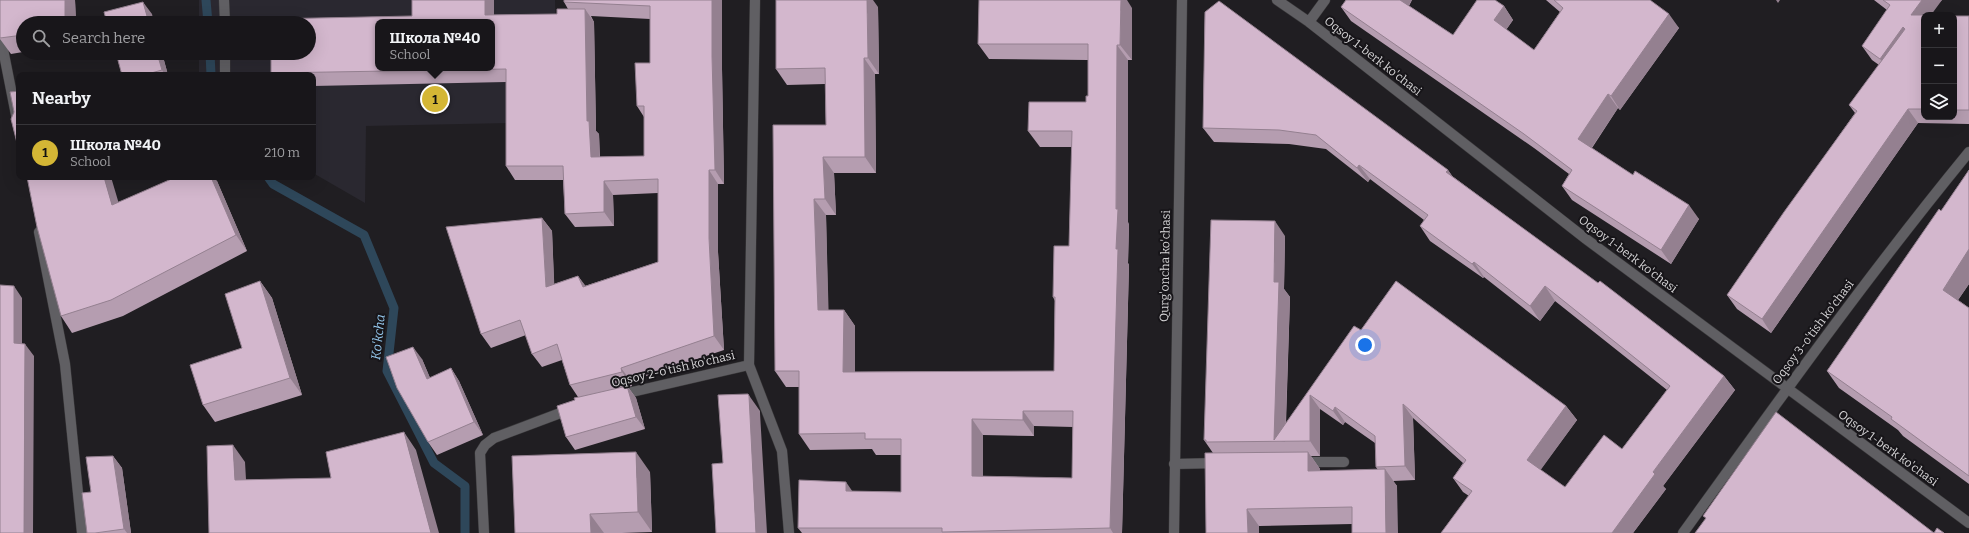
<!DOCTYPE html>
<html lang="en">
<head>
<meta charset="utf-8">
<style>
	body { margin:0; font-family:Bitter,serif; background:#252327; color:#f1f3f6 }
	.controls { position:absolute; right:12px; top:12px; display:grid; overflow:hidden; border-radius:8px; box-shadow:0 4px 16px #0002 }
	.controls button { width:36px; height:36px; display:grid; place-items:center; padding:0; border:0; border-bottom:1px solid #363539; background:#18161a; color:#f1f3f6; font:20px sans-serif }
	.you { position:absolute; left:1365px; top:345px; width:14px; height:14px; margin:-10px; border:3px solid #fff; border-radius:50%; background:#1a73e8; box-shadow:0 0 0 6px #1a73e833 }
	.badge { display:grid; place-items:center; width:26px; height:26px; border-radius:50%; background:#d4b635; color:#111; font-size:13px; font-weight:700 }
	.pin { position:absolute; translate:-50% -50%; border:2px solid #fff; box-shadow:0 1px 4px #0006 }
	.popup { position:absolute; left:375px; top:19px; width:120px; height:52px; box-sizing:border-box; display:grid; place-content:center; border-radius:8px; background:#18161a; filter:drop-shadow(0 1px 3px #0005); font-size:13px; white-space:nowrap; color:#9f9fa2 }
	.popup b { font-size:15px; color:#f1f3f6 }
	.popup::after { content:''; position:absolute; left:50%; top:100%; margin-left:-8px; border:8px solid transparent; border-top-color:#18161a }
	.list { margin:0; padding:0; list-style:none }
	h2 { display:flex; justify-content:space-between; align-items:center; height:52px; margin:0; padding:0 16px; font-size:17px }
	h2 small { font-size:13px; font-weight:400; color:#9f9fa2 }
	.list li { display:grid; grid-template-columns:26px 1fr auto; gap:12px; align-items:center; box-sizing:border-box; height:56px; padding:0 16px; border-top:1px solid #363539 }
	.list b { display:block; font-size:15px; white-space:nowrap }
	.list p { margin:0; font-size:13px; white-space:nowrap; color:#9f9fa2 }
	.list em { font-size:13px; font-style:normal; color:#9f9fa2 }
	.icon { flex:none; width:22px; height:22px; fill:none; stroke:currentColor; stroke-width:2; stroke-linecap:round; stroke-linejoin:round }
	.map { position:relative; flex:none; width:1969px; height:533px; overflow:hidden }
	.search { position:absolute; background:#18161a; box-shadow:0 4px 16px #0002; left:16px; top:16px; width:300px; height:44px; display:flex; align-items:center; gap:10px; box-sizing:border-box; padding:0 14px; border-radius:22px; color:#9f9fa2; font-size:15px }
	.panel { position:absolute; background:#18161a; box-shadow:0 4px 16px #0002; left:16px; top:72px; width:300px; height:108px; border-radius:8px }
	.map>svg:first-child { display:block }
	.built { fill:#2a2830; fill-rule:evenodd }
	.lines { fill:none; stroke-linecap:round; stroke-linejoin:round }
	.stream { stroke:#2e475a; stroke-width:9 }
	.service-casing { stroke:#3a393b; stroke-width:11 }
	.minor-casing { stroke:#3a393b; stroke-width:11 }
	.service { stroke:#605f63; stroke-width:10 }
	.minor { stroke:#605f63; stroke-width:10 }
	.wall { fill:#b59db0; fill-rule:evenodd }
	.shaded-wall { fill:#948090 }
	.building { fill:#d3b7cd; stroke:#948090; fill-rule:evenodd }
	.labels { text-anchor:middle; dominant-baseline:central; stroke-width:4; stroke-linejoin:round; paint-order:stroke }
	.street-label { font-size:12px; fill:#d4d3d5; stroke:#171519 }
	.water-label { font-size:13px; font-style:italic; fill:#93c5ea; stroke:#171519 }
</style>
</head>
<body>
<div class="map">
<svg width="1969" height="533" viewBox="0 0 1969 533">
	<rect width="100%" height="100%" fill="#201e22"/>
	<path class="built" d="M199,0H555L558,122L366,126L365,203L313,173V75H199V53H309V23H199ZM378,22H492V68H378Z"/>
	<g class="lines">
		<path class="stream" d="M206,0L208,23
			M210,53L211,75
			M268,177L273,184L364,235L394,308L387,371L434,463L465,486V533"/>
		<g class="service-casing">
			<path id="service" d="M224,0L225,23
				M225,53V75
				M1302,462H1344
				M1174,464L1218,463"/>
		</g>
		<g class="minor-casing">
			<path id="minor" d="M755,0L749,365L782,451L789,533
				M1277,0L1309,22L1586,239L1969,523
				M1309,22L1325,0
				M0,34L19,130
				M39,232L65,364L82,533
				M619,395L749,365
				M484,533L480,453L485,445L494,438L571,409
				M1174,533L1182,0
				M1683,533C1776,404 1868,275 1969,152"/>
		</g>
		<use href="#service" class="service"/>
		<use href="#minor" class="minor"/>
	</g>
	<path class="wall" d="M0,0H75L76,23H23V52L11,54L0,39Z
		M722,0V69L724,184H718V252L724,350L631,381L632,386L628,387L636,398L645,429L575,450L566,437L575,400L578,397L570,385L562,360L542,367L532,354L526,335L491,348L481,334L542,218L552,231L554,284L578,276L585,286L658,262V193L613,195L614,226L575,227L565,214L563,180H515L506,166V82L313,86V75H272L271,73L494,15L557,14L568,9L564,2ZM591,16L650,19V63L637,106L644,117V156L600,157L599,134L596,131L594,22Z
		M1412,0L1409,6L1453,35L1504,6L1513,20L1506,30L1534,50L1560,12L1546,0H1650L1679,28L1620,110L1618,108L1592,148L1699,219L1671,264L1572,200L1562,186L1569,174L1534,148L1351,21L1341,7Z
		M1874,0H1942L1924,15V117H1954V16H1969V124L1918,123L1771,333L1737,309L1727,295L1855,113L1849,105L1879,65L1872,60L1862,46L1887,10Z
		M878,7L879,74H875L876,173H834L836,215H826L828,310H844L855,326V372L1054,371L1055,301L1053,297L1069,246L1072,147H1040L1028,131L1086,102L1088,96V60L989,59L978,44L1132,8V60H1128V222L1129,225L1128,263L1129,265L1122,533H802L798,528L852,491L901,492V455H876L872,449L810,450L799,434V387H786L775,371L826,125L825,84L787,85L776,69ZM1034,426L1073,427L1072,478L983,476V435L1034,436Z
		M1205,12L1448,170L1452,176L1724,376L1735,390L1663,486L1666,489L1633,533H1441L1469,496L1463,492L1453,478L1463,463L1413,418L1415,480L1393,481L1397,486L1352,524L1259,526V533H1206L1213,453L1204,440L1285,236L1284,289L1290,297L1286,424L1361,330L1566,406L1577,420L1540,470L1565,487L1622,449L1667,390L1555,301L1540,321L1484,277L1483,278L1430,241L1420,226L1424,220L1370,179L1368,182L1326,149L1289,144L1214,142L1203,128ZM1320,409L1343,425L1345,422L1375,443L1376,467L1378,470L1320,471V469L1311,456H1320Z
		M116,53H162L168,75H122Z
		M1969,170V284L1958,300L1969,308V484L1903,436L1898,430L1839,388L1827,371L1941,211Z
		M217,181L247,251L123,316L72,333L61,316L118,202Z
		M260,281L272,298L302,395L215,422L203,405L242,348Z
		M422,359L430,378L451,368L459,381L483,435L437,455L428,442Z
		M113,456L122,468L131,533H87L91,492Z
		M650,472L652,532L622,533H515Z"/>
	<path class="shaded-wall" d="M65,0H75L76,23H65Z
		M485,0H494V29L485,15Z
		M712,0H722V69L724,184L715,170L712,56Z
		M867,0H873L878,7L879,74L868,58Z
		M1121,0H1127L1132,8V60L1120,45Z
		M1398,0H1412L1405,11Z
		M1776,0H1780L1778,3Z
		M1922,0H1942L1931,15H1924V25L1911,15Z
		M143,2L152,14L154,23H149Z
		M1504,6L1513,20L1503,34L1494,20Z
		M585,9L594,22L596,131L599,134L600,170L591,157L587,121Z
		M1669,14L1679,28L1620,110L1611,96Z
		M1903,27L1912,41L1890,73L1880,59Z
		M1117,45L1128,60V222L1129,225L1128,263L1129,265L1122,533H1113L1110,528L1116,249Z
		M157,53H162L168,75H165L162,70Z
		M864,58L875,74L876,173L865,157Z
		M1608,94L1618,108L1588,153L1578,139Z
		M1908,109L1918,123L1771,333L1762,319Z
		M823,157L834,173L836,215L825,199Z
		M1359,165L1370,179L1368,182L1357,168Z
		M709,170L718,184V252L724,350L714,336L709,238Z
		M1448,170L1458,184L1446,172Z
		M104,177H111L124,221L112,205Z
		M211,177H214L217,181L247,251L236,235Z
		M604,181L613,195L614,226L604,212Z
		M814,199L826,215L829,326L818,310Z
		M1689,205L1699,219L1671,264L1661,250Z
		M542,218L552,231L555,301L546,287Z
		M1275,221L1285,236L1284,289L1290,297L1285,442L1274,440V282Z
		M1969,249V284L1954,306L1943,290Z
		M1474,262L1484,277L1483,278L1472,264Z
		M578,276L588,289L583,287Z
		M260,281L272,298L302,395L290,378Z
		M14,286L22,298V356L14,343Z
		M1545,286L1555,301L1540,321L1530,306Z
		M844,310L855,326V388L843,372Z
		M25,344L34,356L33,533H24Z
		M413,347L422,359L436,392L427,379Z
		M451,368L459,381L483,435L474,422Z
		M621,368L631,381L632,386L622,372Z
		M1724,376L1735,390L1663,486L1666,489L1633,533H1612L1653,472Z
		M627,386L636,398L645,429L636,417Z
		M748,394L760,411V413L767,533H756Z
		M1310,395L1320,409V456L1310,441Z
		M1403,404L1413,418L1415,480L1405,466Z
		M1566,406L1577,420L1537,475L1527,460Z
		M1335,407L1345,422L1343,425L1333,411Z
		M1023,411L1034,426V436L1023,420Z
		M972,419L983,435V492L972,476Z
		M404,432L416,450L439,533H431Z
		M233,445L245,462L247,497L235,480Z
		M636,452L650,472L652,532L638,512Z
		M1308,452L1320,469V488L1308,471Z
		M113,456L122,468L131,533H127L124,529Z
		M1385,469L1397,486L1398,533H1386Z
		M846,482L857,498L846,491Z
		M1247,509L1259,526V533H1248Z
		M590,514L604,533H591Z"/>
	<path class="building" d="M0,0H65V23H23V35L0,38Z
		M412,0H485V15L557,14V9H585L587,121H589L591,157L644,156V106H637L635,63H650V6L564,2V0H712V56L715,170H709V238L714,336L621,368L622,372L570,385L557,344L532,354L520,320L481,334L446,227L542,218L546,287L578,276L583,287L658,262V179L604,181V212L565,214L563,166H506V69L271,73V53H309V23H270V19L412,16ZM378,22H492V68H378Z
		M776,0H867L868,58H864L865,157H823L825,199H814L818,310H844L843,372L1054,371L1055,297H1053L1054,246H1069L1072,131H1028L1029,102H1086V96H1088V44H978L979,0H1121L1120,45H1117L1116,209H1118L1116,249H1118L1110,528L942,532V528H798L799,480L846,482V491L901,492V439H865V433L799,434V371H775L773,125H826L825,68L776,69ZM1023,411H1073L1072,478L972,476V419L1023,420Z
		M1346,0H1400L1453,35L1477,0H1495L1504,6L1494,20L1534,50L1563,8L1554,0H1650L1669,14L1611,96L1608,94L1578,139L1633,175L1635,171L1689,205L1661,250L1562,186L1572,170L1524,134L1341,7Z
		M1883,0H1922L1911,15H1924V109H1908L1762,319L1727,295L1784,212L1857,111L1849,105L1905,29L1903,27L1880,59L1862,46L1890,5Z
		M1219,1L1448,170L1446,172L1598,283L1600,281L1724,376L1653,472L1655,474L1612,533H1441L1472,491L1453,478L1466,460L1403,404L1405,466L1376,467L1375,436L1335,407L1333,411L1310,395V441L1206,442V440H1204L1211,220L1275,221L1274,282H1279L1274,440L1354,326L1361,330L1396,281L1566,406L1527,460L1565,487L1604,435L1622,449L1670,386L1545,286L1530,306L1474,262L1472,264L1420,226L1428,215L1359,165L1357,168L1316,135L1279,130L1203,128L1205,12Z
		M143,2L149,23H107L104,12Z
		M1954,16H1969V110H1954Z
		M116,53H157L162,70L144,75H122Z
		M19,91V151L11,119L14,112L10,92Z
		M1969,170V249L1943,290L1969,308V476L1891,419L1892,417L1827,371L1939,209L1941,211Z
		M27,177H104L112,205L176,177H211L236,235L111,300L61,316L37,227Z
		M260,281L290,378L203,405L190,365L242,348L225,294Z
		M0,285L14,286V343L25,344L24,533H0Z
		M413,347L427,379L451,368L474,422L428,442L397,388L386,357Z
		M627,386L636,417L566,437L557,406L575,400L574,398L579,397Z
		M748,394L749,396L756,533H716L712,464L723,463L718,395Z
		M1776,412L1934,533L1937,528L1944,533H1695L1706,518L1703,516Z
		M404,432L431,533H209L207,446L233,445L235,480L331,478L326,452Z
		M636,452L638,512L590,514L591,533H515L512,456Z
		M1308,452V471L1385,469L1386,533H1352V507L1247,509L1248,533H1206L1205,453Z
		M113,456L124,529L95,533H87L82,493L91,492L86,457Z"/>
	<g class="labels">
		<g class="street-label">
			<text transform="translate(1373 56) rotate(38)">Oqsoy 1-berk ko'chasi</text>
			<text transform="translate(1628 254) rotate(37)">Oqsoy 1-berk ko'chasi</text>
			<text transform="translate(1165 266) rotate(-89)">Qurg'oncha ko'chasi</text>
			<text transform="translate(1813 332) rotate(-53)">Oqsoy 3-o'tish ko'chasi</text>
			<text transform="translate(673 369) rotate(-13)">Oqsoy 2-o'tish ko'chasi</text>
			<text transform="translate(1888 448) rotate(36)">Oqsoy 1-berk ko'chasi</text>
		</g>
		<g class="water-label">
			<text transform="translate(378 337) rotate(-84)">Ko'kcha</text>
		</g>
	</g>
</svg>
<div class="controls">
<button>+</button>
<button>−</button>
<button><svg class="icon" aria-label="layers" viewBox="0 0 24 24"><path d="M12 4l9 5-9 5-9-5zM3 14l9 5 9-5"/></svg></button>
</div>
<div class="you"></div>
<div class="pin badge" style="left:435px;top:99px">1</div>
<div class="popup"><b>Школа №40</b>School</div>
<div class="search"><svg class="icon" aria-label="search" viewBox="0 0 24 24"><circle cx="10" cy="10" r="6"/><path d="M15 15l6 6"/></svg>Search here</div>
<section class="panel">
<h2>Nearby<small></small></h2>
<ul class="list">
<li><span class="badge">1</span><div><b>Школа №40</b><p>School</p></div><em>210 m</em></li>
</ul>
</section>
</div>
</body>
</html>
